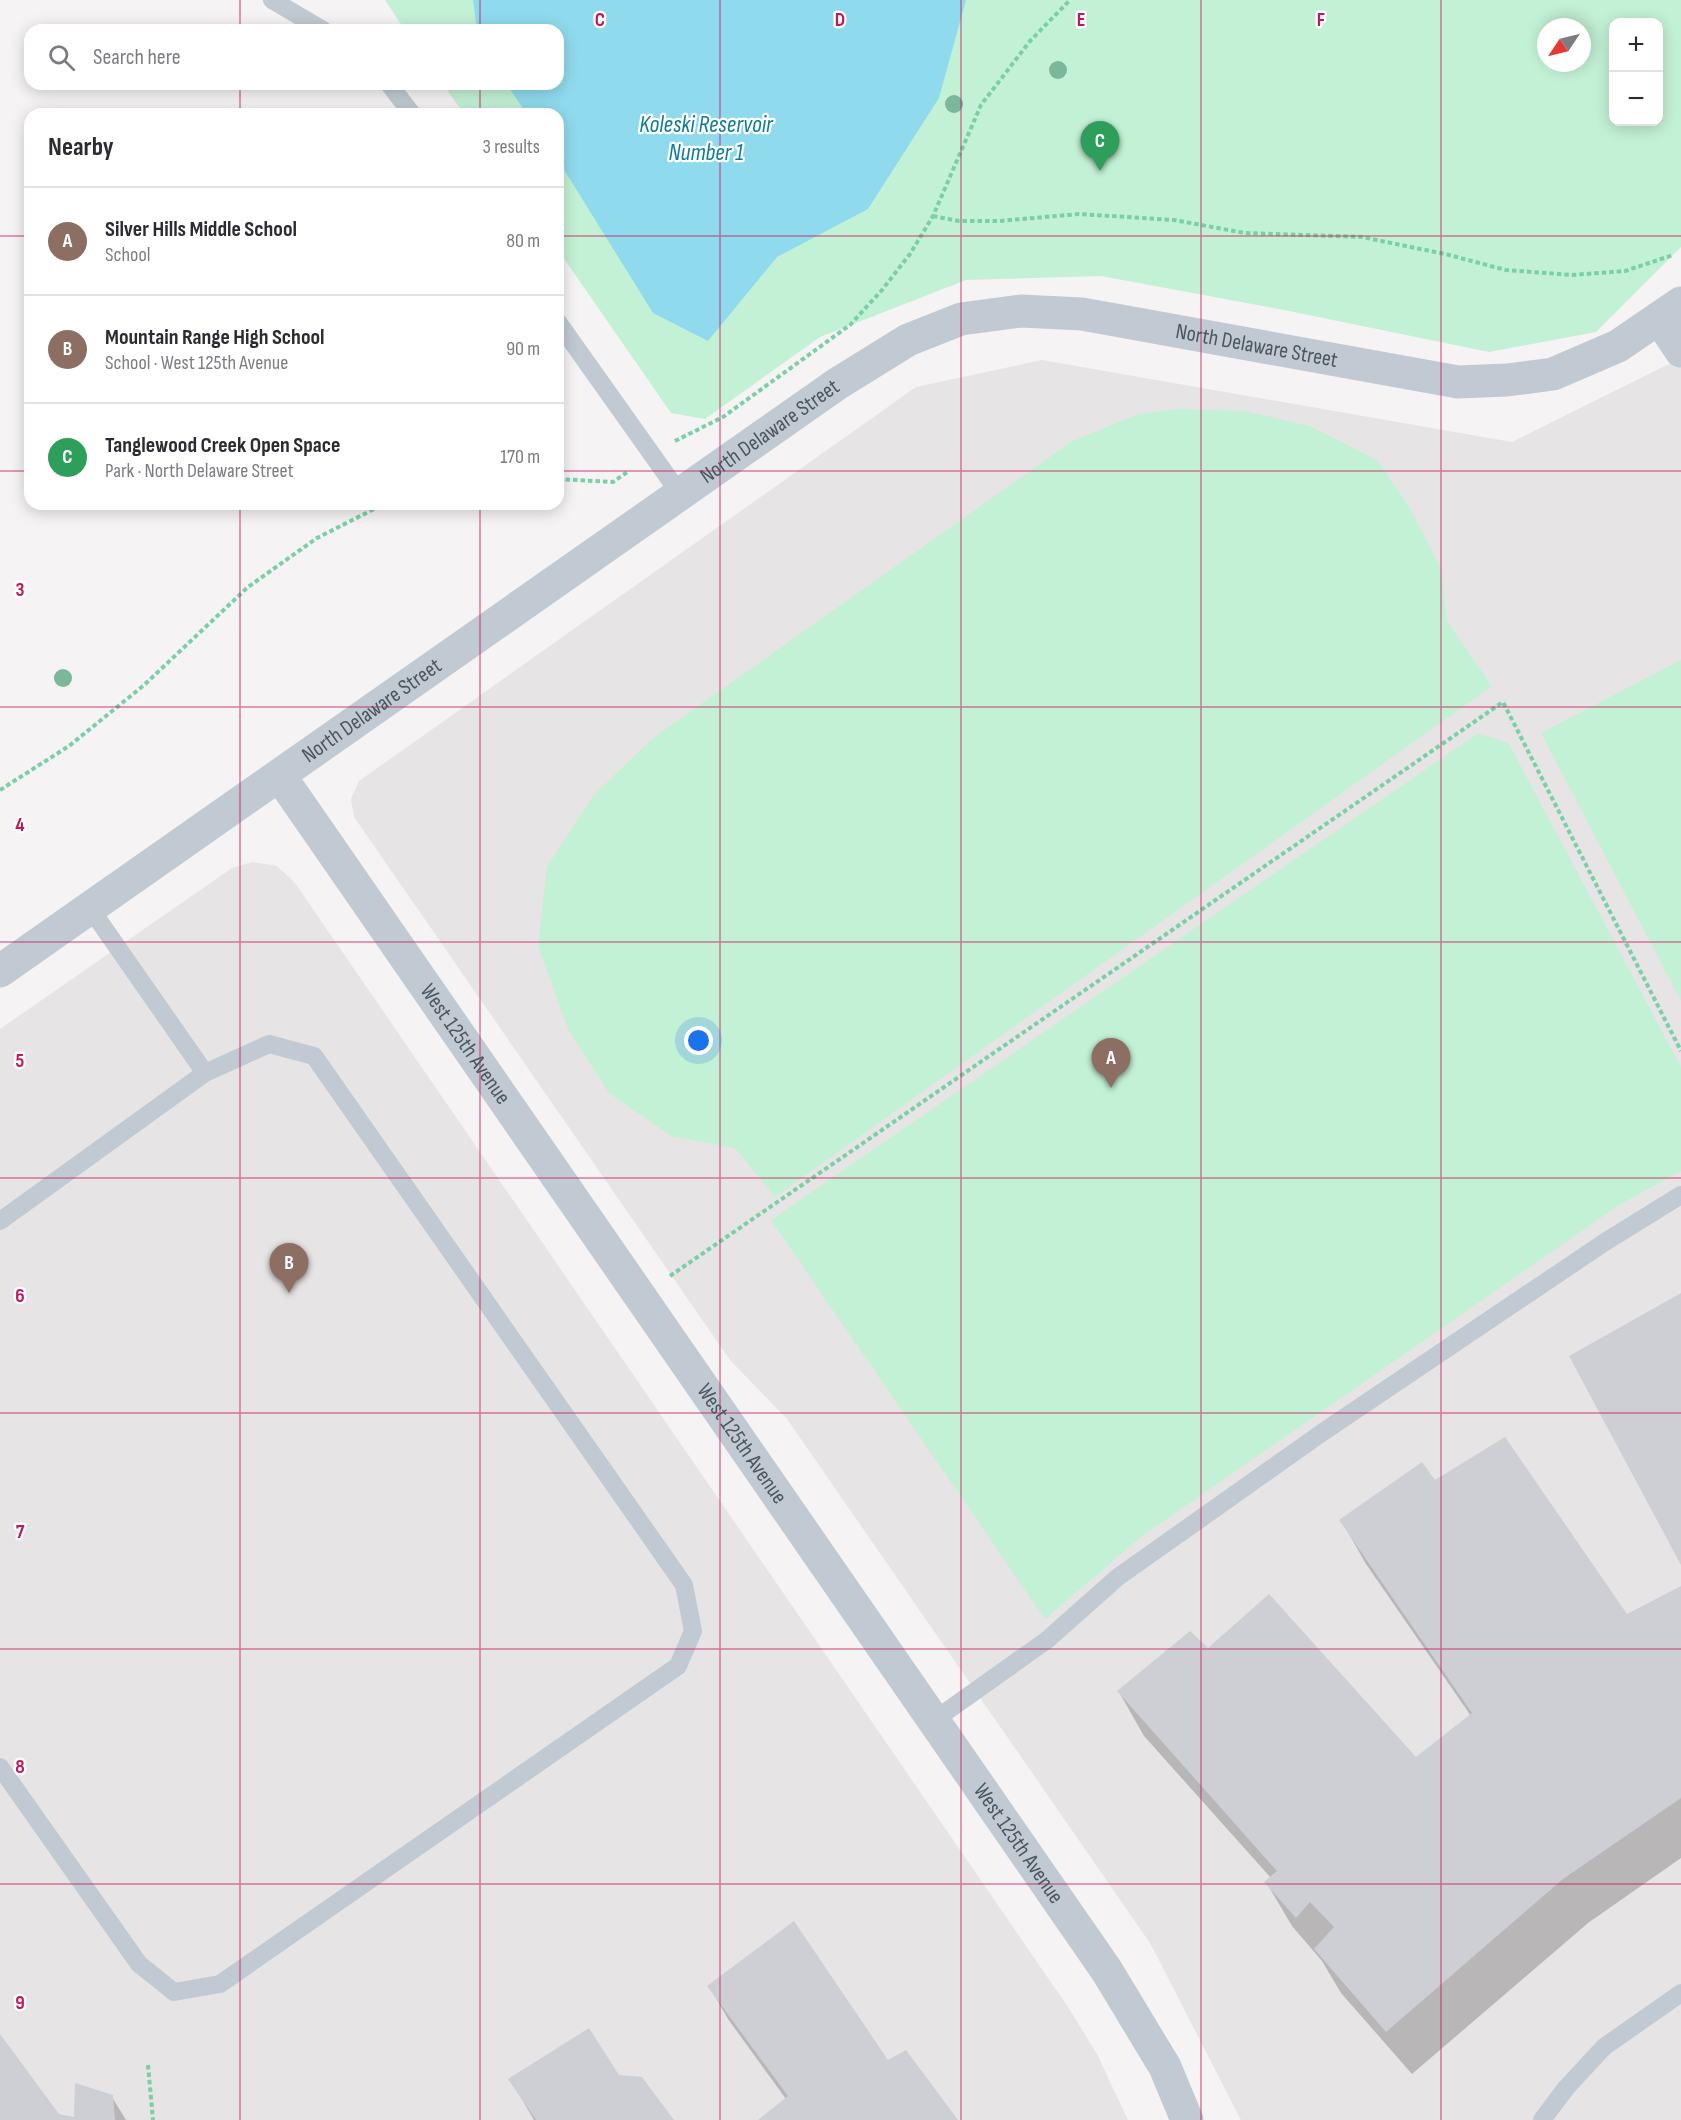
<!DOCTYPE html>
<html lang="en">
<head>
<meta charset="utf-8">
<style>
	body { margin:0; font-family:"Sofia Sans Condensed",sans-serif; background:#f7f7f7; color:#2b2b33 }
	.controls { position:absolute; right:18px; top:18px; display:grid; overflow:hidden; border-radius:12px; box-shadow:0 3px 15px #0003 }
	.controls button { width:54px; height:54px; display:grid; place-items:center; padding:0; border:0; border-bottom:2px solid #e1e1e2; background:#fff; color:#2b2b33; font:30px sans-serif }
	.compass { position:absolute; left:1537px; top:18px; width:54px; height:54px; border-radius:50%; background:#fff; box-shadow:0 3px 15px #0003; rotate:235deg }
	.you { position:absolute; left:699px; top:1041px; width:21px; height:21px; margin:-15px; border:4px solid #fff; border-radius:50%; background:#1a73e8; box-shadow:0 0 0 9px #1a73e833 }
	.badge { display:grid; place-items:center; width:39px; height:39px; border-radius:50%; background:#111827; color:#fff; font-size:20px; font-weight:700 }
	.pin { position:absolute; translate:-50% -50px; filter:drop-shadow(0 2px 3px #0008) }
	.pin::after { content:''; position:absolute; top:32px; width:21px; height:18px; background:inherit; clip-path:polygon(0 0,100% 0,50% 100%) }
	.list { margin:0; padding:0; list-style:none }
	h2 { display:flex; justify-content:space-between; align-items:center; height:78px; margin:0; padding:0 24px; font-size:26px }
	h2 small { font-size:20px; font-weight:400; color:#7c7c81 }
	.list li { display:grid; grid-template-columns:39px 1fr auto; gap:18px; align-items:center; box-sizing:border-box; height:108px; padding:0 24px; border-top:2px solid #e1e1e2 }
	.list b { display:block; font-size:22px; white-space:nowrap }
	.list p { margin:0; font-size:20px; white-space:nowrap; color:#7c7c81 }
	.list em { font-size:20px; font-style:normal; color:#7c7c81 }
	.icon { flex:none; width:33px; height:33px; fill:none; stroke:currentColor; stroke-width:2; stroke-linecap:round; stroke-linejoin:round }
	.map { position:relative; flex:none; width:1681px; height:2120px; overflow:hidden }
	.search { position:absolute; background:#fff; box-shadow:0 3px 15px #0003; left:24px; top:24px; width:540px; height:66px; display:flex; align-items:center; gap:15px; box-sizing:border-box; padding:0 21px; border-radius:18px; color:#7c7c81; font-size:22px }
	.panel { position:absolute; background:#fff; box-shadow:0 3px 15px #0003; left:24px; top:108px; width:540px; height:402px; border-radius:18px }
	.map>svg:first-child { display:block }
	.education { fill:#e6e4e5 }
	.green { fill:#c3f1d5; fill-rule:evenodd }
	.water { fill:#90daee }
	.shadow { fill:#0003 }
	.building { fill:#cdcfd5 }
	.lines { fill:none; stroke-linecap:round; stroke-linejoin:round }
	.path { stroke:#7ad0a6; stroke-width:4; stroke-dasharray:4.5 3; stroke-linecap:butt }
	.lane { stroke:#c1cad2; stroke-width:18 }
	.street { stroke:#c1cad2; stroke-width:33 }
	.tree { fill:#7bb799 }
	.grid { fill:none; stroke:#c2185b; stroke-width:1.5; stroke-opacity:0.55 }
	.labels { text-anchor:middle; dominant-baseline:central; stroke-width:4.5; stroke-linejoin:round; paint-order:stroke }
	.street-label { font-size:22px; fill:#4a5661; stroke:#fff }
	.water-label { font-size:24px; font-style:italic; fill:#0c7c9b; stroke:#fff }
	.grid-label { font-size:20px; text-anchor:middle; font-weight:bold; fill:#c2185b; stroke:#fff; stroke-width:4.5; stroke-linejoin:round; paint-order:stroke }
</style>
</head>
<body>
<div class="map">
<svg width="1681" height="2120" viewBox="0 0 1681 2120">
	<rect width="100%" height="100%" fill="#f5f3f3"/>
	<path class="education" d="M1681,358V2120H1241L1150,1943L787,1419L730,1360L354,817L351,799L359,781L916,387L1042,360L1512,442Z
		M252,862L277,866L295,883L1068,2007L1097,2054L1128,2120H0V1029L232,868Z"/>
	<path class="green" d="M385,0H1681V247L1596,332L1489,352L1289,311L1101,276L966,280L820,337L705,419L671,413L558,250V114H464L443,84H558V30H405ZM1614,22H1658V122H1614ZM1546,27H1582V63H1546Z
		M1181,409L1244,411L1310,426L1377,460L1410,508L1441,569L1447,621L1492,686L775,1197L735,1148L671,1136L609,1093L569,1031L538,946L547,867L593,796L653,738L1071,442L1138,414Z
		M1681,660V1001L1541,733Z
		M1477,734L1491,737L1509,744L1681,1067V1171L1619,1205L1142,1536L1045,1619L771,1220Z"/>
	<path class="water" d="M473,0H966L939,98L868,209L777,257L708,341L653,313L558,160V114H527L506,84H558V30H477Z"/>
	<path class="shadow" d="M1435,1482L1626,1616L1681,1588V1858L1588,1923L1412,2074L1341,1993L1322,1961L1292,1926L1266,1882L1271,1878L1144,1736L1119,1692L1208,1650L1416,1759L1471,1716L1366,1564L1341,1520Z
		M709,1986L888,2062L956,2120H760L786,2099L728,2019Z
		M0,2036L58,2115L75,2119L112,2097L126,2120H0Z
		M618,2076L672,2120H534L510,2079Z"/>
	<path class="building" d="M1681,1293V1565L1569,1356Z
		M1505,1437L1627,1614L1681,1586V1798L1563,1879L1386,2032L1314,1949L1334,1927L1310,1902L1296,1918L1264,1882L1277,1871L1117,1691L1190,1631L1208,1648L1269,1594L1416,1757L1472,1713L1339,1520L1422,1462L1435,1480Z
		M794,1921L888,2060L906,2050L958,2120H758L788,2096L707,1986Z
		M589,2028L619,2075L642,2077L674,2120H536L508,2079Z
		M0,2034L59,2114L74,2117L75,2083L113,2095L115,2120H0Z"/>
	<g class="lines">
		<path class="path" d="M933,216L959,221H999L1079,214L1174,220L1245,233L1362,237L1445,254L1506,270L1572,275L1625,271L1673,255
			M675,441L723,417L850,325L882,290L910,254L933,216L981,105L1030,41L1070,0
			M558,479L613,482L629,471
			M0,790L69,746L143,686L248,587L317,538L384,504
			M670,1276L1503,702L1681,1051
			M148,2065L153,2120"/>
		<path class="lane" d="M272,0L323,30
			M389,84L412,114
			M558,322L680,494
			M90,908L205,1073
			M0,1221L205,1073L269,1044L314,1056L684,1585L693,1631L678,1666L220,1984L174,1992L139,1964L0,1767
			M933,1721L1047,1640L1118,1577L1323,1432L1605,1242L1681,1195
			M1542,2120L1566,2088L1604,2047L1681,1993"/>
		<g class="street">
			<path d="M1659,318L1681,351"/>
			<path id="s1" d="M280,776L1107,1971L1165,2067L1187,2120"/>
			<path id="s2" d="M0,971L837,384L908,340L961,319L1021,311L1082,314L1458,382L1507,380L1553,374L1618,346L1681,303"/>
		</g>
	</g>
	<g class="tree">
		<circle cx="1058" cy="70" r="9"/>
		<circle cx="954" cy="104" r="9"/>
		<circle cx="63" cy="678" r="9"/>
	</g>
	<path class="grid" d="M240,0V30M480,0V30M720,0V2120M961,0V2120M1201,0V2120M1441,0V2120M240,84V114M480,84V114M0,236H30M558,236H1681M0,471H30M558,471H1681M240,504V2120M480,504V2120M0,707H1681M0,942H1681M0,1178H1681M0,1413H1681M0,1649H1681M0,1884H1681"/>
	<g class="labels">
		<g class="street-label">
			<text stroke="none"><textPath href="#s2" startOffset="1462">North Delaware Street</textPath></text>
			<text stroke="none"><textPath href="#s2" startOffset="940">North Delaware Street</textPath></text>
			<text stroke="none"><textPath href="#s2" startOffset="454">North Delaware Street</textPath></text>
			<text stroke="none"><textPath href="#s1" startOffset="326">West 125th Avenue</textPath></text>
			<text stroke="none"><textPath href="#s1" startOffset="812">West 125th Avenue</textPath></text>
			<text stroke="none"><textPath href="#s1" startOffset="1298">West 125th Avenue</textPath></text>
		</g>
		<g class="water-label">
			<text x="706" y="124">Koleski Reservoir<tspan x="706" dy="28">Number 1</tspan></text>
		</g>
	</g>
	<g class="grid-label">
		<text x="600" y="26">C</text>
		<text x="840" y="26">D</text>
		<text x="1081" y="26">E</text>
		<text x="1321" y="26">F</text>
		<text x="20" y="596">3</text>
		<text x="20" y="831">4</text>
		<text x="20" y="1067">5</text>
		<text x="20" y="1302">6</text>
		<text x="20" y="1538">7</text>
		<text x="20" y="1773">8</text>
		<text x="20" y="2009">9</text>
	</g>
</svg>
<div class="controls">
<button>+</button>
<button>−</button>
</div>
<svg class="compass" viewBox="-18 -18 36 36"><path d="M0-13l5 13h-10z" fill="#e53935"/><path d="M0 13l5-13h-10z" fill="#7c7c81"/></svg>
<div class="you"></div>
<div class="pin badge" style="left:1111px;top:1088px;background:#8d6e63">A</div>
<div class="pin badge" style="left:289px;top:1293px;background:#8d6e63">B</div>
<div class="pin badge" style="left:1100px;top:171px;background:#2e9e5b">C</div>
<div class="search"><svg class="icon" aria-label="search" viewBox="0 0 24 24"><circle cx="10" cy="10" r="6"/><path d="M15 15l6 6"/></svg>Search here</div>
<section class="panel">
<h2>Nearby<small>3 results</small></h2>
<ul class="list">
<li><span class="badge" style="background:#8d6e63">A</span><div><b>Silver Hills Middle School</b><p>School</p></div><em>80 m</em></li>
<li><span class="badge" style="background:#8d6e63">B</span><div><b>Mountain Range High School</b><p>School · West 125th Avenue</p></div><em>90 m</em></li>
<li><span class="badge" style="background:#2e9e5b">C</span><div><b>Tanglewood Creek Open Space</b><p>Park · North Delaware Street</p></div><em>170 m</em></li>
</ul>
</section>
</div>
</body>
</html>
